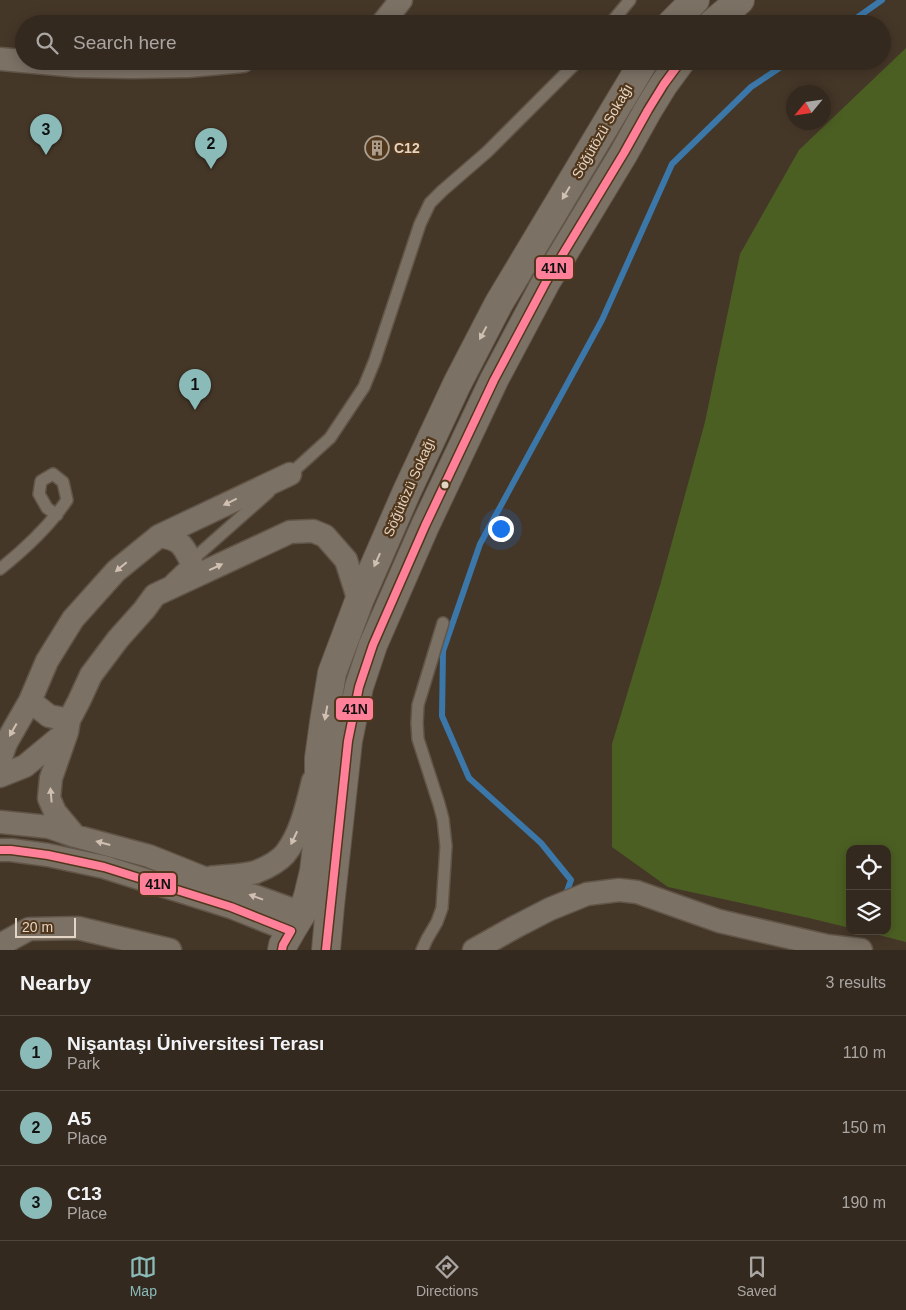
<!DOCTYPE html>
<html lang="en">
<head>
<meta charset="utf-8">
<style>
	body { margin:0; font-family:Arial,sans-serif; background:#3c3127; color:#f1f3f6 }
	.controls { position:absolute; right:15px; bottom:15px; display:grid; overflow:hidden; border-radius:10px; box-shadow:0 2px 12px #0003 }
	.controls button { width:45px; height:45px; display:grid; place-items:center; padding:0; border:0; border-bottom:1px solid #4e453c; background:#34291e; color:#f1f3f6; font:25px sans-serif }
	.compass { position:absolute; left:786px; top:85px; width:45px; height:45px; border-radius:50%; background:#34291e; box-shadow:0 2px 12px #0003; rotate:241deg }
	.scale { position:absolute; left:15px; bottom:12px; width:61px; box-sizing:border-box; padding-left:5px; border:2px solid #e4d4c4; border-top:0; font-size:14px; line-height:18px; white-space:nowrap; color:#e4d4c4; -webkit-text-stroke:4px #51371c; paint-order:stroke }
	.you { position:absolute; left:500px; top:528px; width:18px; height:18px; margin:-12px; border:4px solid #fff; border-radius:50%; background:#1a73e8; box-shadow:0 0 0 8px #1a73e833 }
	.badge { display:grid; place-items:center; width:32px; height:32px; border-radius:50%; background:#8bbbb9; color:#111; font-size:16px; font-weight:700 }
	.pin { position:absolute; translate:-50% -41px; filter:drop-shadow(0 1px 2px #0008) }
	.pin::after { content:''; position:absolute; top:26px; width:18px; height:15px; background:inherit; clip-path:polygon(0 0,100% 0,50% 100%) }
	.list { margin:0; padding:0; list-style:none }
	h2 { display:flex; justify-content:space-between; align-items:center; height:65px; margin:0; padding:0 20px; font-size:21px }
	h2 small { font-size:16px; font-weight:400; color:#a9a6a4 }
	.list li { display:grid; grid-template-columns:32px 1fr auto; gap:15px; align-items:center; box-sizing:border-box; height:75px; padding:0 20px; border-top:1px solid #4e453c }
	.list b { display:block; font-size:19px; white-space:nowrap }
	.list p { margin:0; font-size:16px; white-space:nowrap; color:#a9a6a4 }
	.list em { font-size:16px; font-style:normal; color:#a9a6a4 }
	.icon { flex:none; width:28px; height:28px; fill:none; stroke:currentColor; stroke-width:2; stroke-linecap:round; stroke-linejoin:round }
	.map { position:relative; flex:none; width:906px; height:950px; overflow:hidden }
	.search { position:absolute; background:#34291e; box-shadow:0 2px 12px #0003; left:15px; right:15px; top:15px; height:55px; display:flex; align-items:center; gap:12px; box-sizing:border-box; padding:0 18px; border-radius:28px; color:#a9a6a4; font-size:19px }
	.sheet { height:290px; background:#34291e }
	nav { display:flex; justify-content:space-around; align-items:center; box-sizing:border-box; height:70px; border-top:1px solid #4e453c; background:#34291e; font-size:14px; color:#a9a6a4 }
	nav a { display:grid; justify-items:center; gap:2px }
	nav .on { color:#8bbbb9 }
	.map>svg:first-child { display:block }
	.green { fill:#4c5f23 }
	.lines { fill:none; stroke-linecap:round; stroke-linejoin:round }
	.stream { stroke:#3b77a8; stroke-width:6 }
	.service-casing { stroke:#615548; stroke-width:14 }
	.minor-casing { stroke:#615548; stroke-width:25 }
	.tertiary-casing { stroke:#615548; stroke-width:30 }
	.service { stroke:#7c7165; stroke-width:11 }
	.minor { stroke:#7c7165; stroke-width:22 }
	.tertiary { stroke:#7c7165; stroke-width:28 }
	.bus-1-casing { stroke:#51371c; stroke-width:11 }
	.bus-1 { stroke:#ff8098; stroke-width:8 }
	.oneway { fill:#cfc0b1 }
	.bus-dot { fill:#e4d4c4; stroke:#51371c; stroke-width:2 }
	.labels { text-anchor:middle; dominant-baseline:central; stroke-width:4.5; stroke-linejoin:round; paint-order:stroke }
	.street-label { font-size:14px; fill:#e4d4c4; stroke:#51371c }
	.poi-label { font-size:14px; font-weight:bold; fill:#e4d4c4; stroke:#51371c; text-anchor:start }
	.line-badge { stroke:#51371c; stroke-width:2 }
	.pale-badge-label { font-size:14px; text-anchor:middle; font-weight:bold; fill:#111 }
</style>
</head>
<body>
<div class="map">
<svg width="906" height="950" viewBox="0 0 906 950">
	<rect width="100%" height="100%" fill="#453728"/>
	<path class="green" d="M906,48V942L863,931H887V849H850V928L809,918L668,887L612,847V744L661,582L705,422L740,254L799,150Z"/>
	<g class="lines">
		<path class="stream" d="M848,24L882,0
			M564,896L567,891L571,880L541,843L469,778L442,716L443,651L480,544L602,320L672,164L751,87L790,61"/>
		<g class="service-casing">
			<path id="service" d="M610,24L630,0
				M287,477L330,438L364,387L375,360L420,224L430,203L442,191L487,152L578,61
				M0,569C25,549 49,527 67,500L63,482L53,474L41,481L39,494L47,508L57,515
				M171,580L191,561L269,492
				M422,950L427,939L437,922L442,908L446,846L443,819L439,804L418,739L417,723L418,705L443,623"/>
		</g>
		<g class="minor-casing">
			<path id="minor" d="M382,24L401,0
				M0,59L77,66L131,67L188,66L243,61
				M159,536C179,539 182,543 191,561
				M30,701L49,716L69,720
				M0,760L6,743L30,701L47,661L73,619L116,571L159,536L290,474
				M0,776L25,766L66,732
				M0,822L49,827L75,836L149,856L204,878L302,913
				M75,836L55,812L49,798L51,778L67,732L69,720L79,701L91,675L118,639L144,610L155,595L290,532L313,531L325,536L346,560L359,601
				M0,850H11L48,855L104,867L231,907L291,931
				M209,878C222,876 243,876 256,872C266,868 278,862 285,854C301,834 307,805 313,781
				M0,945L29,929L78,928L170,950
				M474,950L517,926L550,909L587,894L619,890L637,892L719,921L827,946L861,950"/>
		</g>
		<g class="tertiary-casing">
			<path id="tertiary" d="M671,24L695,0
				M712,24L740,0
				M282,950L283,945L291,931L302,913L308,896L314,871L319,828V758L324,722L332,673L359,601L407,491L457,384L499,303L644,61
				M326,950L330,906L348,741L359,687L373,645L425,526L494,380L546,282L624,153L648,110L664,84L681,61"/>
		</g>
		<use href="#service" class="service"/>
		<use href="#minor" class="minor"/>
		<use href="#tertiary" class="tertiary"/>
		<g class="bus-1-casing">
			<path id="bus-1" d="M0,850H11L48,855L104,867L231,907L291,931L283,945L282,950
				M326,950L348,741L359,687L373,645L425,526L494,380L546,282L624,153L648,110L664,84L681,61"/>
		</g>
		<use href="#bus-1" class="bus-1"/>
	</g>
	<defs><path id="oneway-solid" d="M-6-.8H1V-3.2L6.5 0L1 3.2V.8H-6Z" transform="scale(1.25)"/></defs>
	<g class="oneway">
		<use href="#oneway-solid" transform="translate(566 193) rotate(121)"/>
		<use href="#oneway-solid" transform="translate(483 333) rotate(118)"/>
		<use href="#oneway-solid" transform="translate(230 502) rotate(154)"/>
		<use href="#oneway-solid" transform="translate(377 560) rotate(114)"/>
		<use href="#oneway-solid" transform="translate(121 567) rotate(140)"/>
		<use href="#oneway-solid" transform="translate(216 567) rotate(-25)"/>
		<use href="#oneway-solid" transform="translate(326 713) rotate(100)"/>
		<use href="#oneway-solid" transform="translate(13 730) rotate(119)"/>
		<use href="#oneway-solid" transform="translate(51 795) rotate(-95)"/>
		<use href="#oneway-solid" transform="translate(294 838) rotate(115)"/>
		<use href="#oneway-solid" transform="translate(103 843) rotate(-165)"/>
		<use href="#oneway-solid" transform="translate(256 897) rotate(-160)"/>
	</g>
	<defs>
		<g id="building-ring" transform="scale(1.25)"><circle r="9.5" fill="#51371c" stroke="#ac9d8d" stroke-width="1.5"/><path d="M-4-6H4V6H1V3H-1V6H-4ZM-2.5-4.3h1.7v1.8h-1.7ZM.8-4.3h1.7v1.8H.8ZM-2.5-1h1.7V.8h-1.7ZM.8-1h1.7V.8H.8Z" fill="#ac9d8d"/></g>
	</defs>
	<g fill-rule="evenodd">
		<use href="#building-ring" x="377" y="148"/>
	</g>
	<circle class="bus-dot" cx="445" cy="485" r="4.5"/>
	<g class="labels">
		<g class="street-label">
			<text transform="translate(602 131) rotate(-60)">Söğütözü Sokağı</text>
			<text transform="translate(409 487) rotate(-66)">Söğütözü Sokağı</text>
		</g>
		<g class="poi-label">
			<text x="394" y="148">C12</text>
		</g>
	</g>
	<g class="line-badge">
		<rect x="535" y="256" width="39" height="24" rx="5" fill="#ff8098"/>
		<rect x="335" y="697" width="39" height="24" rx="5" fill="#ff8098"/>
		<rect x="139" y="872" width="38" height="24" rx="5" fill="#ff8098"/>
	</g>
	<g class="pale-badge-label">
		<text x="554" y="273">41N</text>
		<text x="355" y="714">41N</text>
		<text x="158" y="889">41N</text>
	</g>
</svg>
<div class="controls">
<button><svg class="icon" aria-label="locate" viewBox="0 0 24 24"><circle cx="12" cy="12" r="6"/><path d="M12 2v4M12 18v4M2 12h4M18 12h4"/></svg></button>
<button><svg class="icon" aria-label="layers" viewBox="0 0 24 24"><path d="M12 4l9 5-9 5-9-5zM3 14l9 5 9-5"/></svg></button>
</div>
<svg class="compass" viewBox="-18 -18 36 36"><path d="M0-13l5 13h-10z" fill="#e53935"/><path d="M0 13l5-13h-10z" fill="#a9a6a4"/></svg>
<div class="scale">20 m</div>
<div class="you"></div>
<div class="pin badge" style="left:195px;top:410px">1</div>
<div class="pin badge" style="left:211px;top:169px">2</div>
<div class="pin badge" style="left:46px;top:155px">3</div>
<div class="search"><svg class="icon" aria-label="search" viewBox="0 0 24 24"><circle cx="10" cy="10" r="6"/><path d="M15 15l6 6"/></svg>Search here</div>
</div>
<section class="sheet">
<h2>Nearby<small>3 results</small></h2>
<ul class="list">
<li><span class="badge">1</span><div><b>Nişantaşı Üniversitesi Terası</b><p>Park</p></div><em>110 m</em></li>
<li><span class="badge">2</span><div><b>A5</b><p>Place</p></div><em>150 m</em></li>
<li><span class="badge">3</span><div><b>C13</b><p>Place</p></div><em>190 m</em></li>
</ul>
</section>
<nav>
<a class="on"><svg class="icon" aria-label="map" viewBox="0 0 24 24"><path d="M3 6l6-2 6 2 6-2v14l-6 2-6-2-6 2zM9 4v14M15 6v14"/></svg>Map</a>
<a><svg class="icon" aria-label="directions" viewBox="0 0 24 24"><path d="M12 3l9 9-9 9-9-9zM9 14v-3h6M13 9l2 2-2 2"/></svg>Directions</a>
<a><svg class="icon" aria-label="saved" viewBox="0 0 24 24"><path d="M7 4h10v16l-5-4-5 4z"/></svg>Saved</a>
</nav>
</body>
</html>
